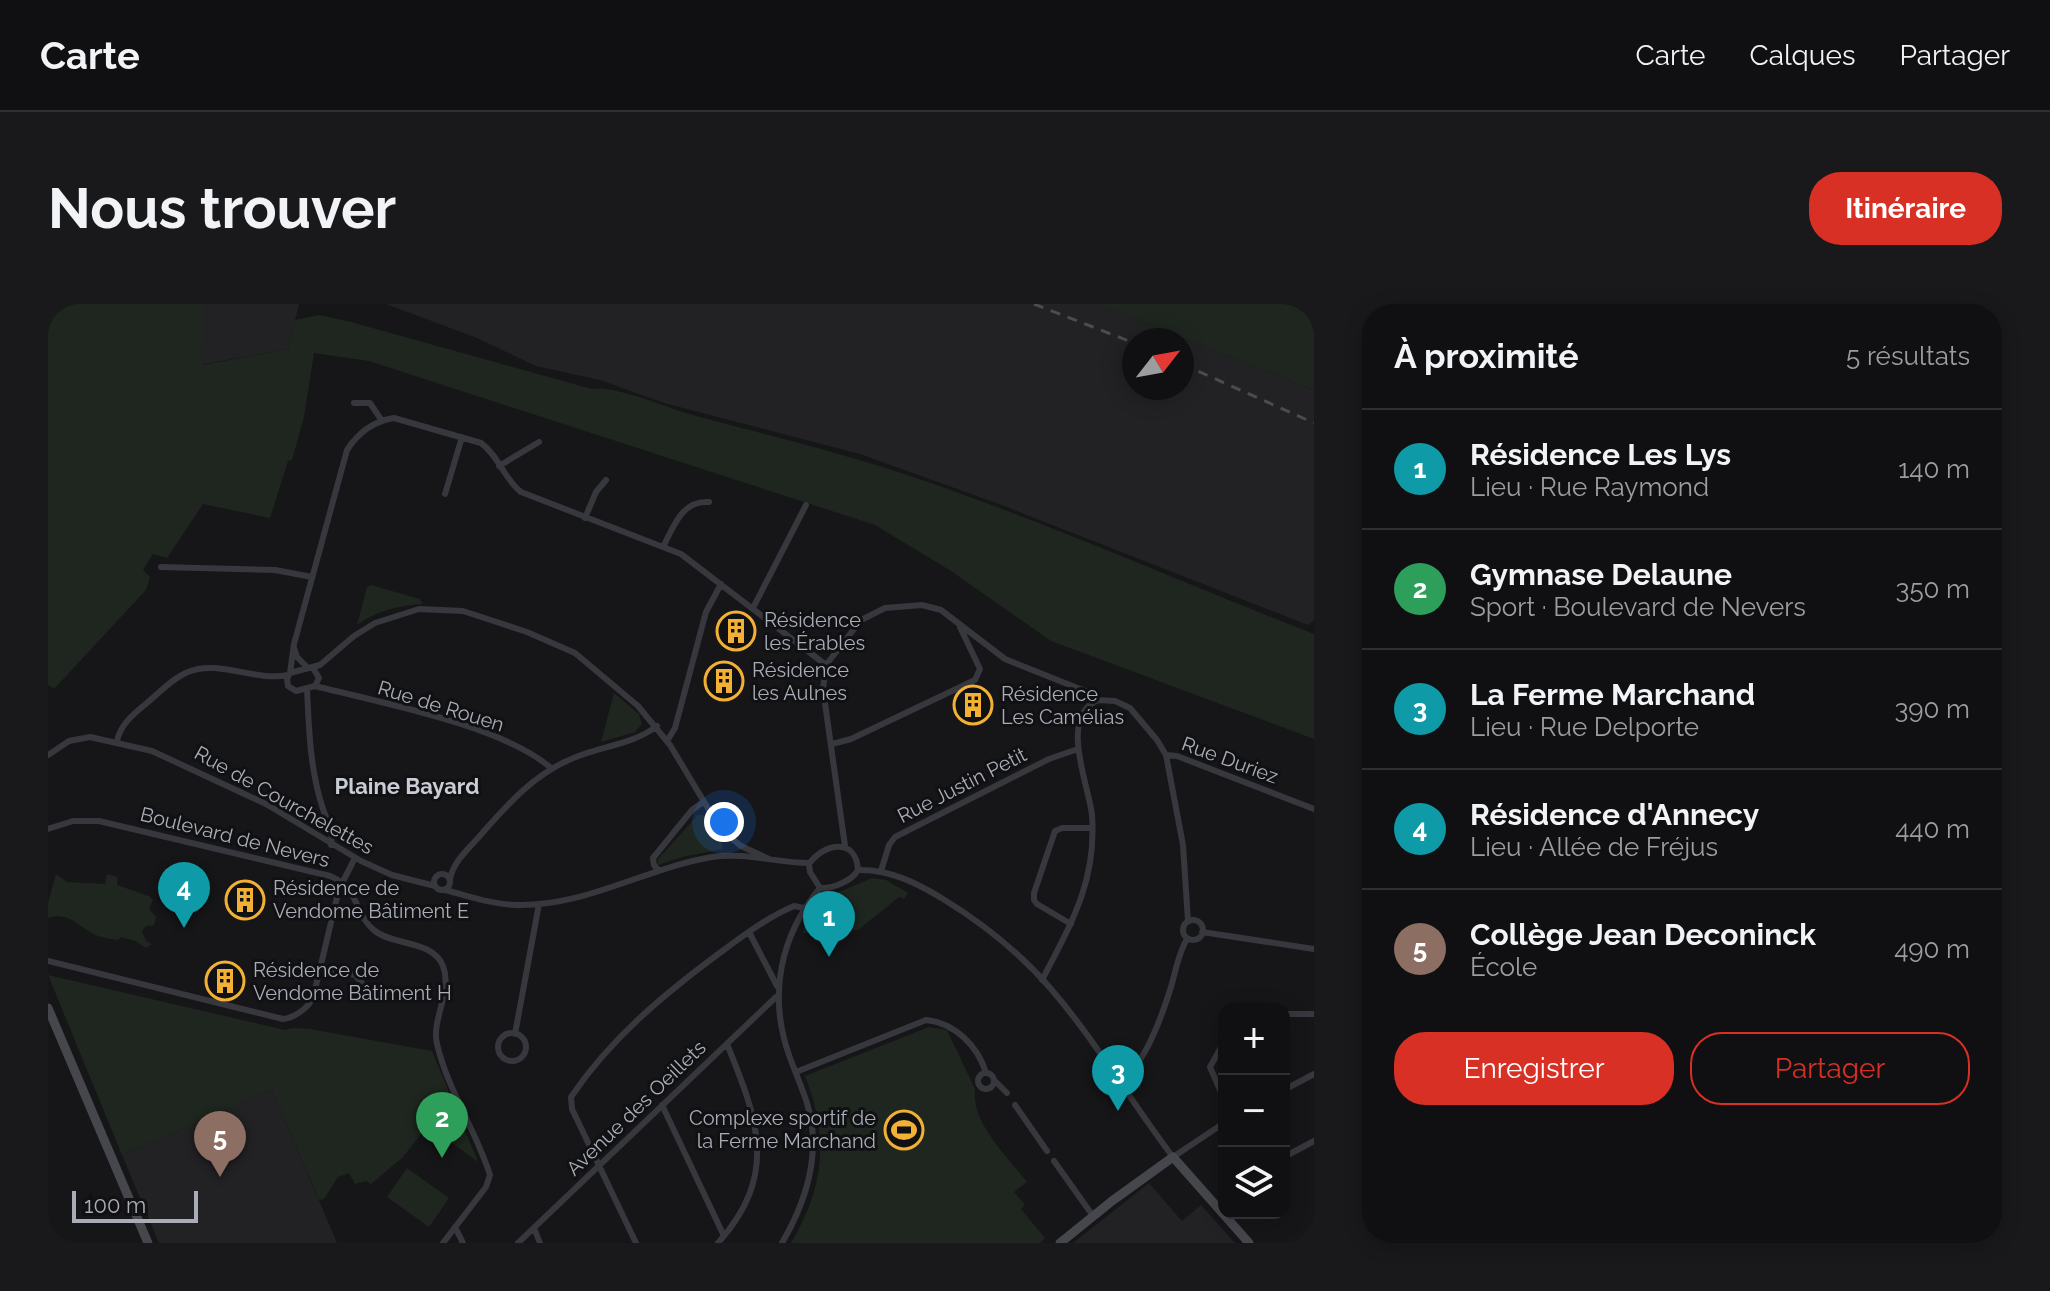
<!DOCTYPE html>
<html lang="fr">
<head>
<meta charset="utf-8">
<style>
	body { margin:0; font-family:Raleway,sans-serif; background:#19191b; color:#f1f3f6 }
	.controls { position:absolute; right:24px; bottom:24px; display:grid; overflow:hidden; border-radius:16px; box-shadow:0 4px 20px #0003 }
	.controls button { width:72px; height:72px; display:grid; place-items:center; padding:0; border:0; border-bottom:2px solid #303032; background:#101012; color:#f1f3f6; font:40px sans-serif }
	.compass { position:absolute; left:1074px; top:24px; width:72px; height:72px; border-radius:50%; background:#101012; box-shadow:0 4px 20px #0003; rotate:59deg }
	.scale { position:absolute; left:24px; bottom:20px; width:126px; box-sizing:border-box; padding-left:8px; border:4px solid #a8adb8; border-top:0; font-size:22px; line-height:28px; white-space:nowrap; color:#a8adb8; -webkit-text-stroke:6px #111113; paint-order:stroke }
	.you { position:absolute; left:676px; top:518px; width:28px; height:28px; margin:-20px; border:6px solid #fff; border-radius:50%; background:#1a73e8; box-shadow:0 0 0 12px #1a73e833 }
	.badge { display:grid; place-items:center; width:52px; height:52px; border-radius:50%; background:#d93025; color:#fff; font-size:26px; font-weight:700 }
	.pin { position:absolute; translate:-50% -66px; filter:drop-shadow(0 2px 4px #0008) }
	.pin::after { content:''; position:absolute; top:42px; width:28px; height:24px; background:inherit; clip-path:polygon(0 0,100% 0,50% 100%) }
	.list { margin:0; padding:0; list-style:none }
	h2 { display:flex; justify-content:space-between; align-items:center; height:104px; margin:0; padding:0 32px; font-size:34px }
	h2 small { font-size:26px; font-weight:400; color:#9c9d9f }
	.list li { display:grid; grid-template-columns:52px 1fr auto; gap:24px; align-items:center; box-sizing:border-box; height:120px; padding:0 32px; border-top:2px solid #303032 }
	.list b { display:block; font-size:30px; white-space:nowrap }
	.list p { margin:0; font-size:26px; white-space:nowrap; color:#9c9d9f }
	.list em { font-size:26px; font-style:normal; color:#9c9d9f }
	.actions { display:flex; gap:16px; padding:24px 32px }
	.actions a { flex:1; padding:18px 0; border:2px solid #d93025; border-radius:32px; text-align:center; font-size:28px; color:#d93025 }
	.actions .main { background:#d93025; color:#fff }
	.icon { flex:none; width:44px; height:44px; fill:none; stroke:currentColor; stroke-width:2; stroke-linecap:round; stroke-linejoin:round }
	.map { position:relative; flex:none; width:1266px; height:939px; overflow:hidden; border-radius:32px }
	header { display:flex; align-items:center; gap:48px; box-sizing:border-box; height:112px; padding:0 40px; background:#101012; border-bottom:2px solid #303032 }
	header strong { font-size:38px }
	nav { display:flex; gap:44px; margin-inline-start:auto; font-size:28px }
	.intro { display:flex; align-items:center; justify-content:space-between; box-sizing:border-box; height:192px; padding:0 48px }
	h1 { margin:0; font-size:56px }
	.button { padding:20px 36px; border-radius:32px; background:#d93025; color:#fff; font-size:28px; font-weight:700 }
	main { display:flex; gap:48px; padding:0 48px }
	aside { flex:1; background:#101012; border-radius:32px; box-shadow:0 4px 20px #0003 }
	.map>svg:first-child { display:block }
	.built { fill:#222225; fill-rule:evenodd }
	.green { fill:#1e261f }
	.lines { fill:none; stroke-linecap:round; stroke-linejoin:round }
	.street { stroke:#37383d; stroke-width:6 }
	.secondary { stroke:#45474d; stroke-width:9 }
	.rail { stroke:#4a4c52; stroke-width:3; stroke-dasharray:10 8; stroke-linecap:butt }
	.labels { text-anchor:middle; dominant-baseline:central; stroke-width:6; stroke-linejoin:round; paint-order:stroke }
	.poi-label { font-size:20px; fill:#a8adb8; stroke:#111113; text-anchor:start }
	.street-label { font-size:20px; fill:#a8adb8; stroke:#111113 }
	.neighbourhood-label { font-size:22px; font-weight:bold; fill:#c9ccd4; stroke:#111113 }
</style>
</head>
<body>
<header>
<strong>Carte</strong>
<nav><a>Carte</a><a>Calques</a><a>Partager</a></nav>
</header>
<div class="intro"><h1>Nous trouver</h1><a class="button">Itinéraire</a></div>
<main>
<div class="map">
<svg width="1266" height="939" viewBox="0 0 1266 939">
	<rect width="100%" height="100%" fill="#161618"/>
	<path class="built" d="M0,0H251L240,45L0,88Z
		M338,0H1049L1266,86V316L1260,321L951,200L812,150L616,99L552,76L488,62L429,34ZM1086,36H1134V84H1086Z
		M224,786L289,939H111L74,851Z
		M1101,879L1134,917L1153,901L1187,939H1025Z"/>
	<path class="green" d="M0,0H156L154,61L240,45L247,16L271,11L303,18L544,85C569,81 621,105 648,112C719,131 790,148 859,171C997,217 1130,277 1266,330V435L1003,337L903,267L827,221L321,57L266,49L256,113L244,156L240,157L222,214L155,200L119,254L105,250L95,266L102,273L98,286L6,385L0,381Z
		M1049,0H1266V86Z
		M323,281L372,295L375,300C351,301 328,307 309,321L319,283Z
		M566,389L591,410L594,420L587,428L553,438Z
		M650,511H656L672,531L675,545L634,553L610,561V555Z
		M8,570L19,578L57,580L59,570L69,573V581L101,592L105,596L101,605L108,613L106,621L98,622L94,627L98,637L104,640L98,644L88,637L73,633L70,636C63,635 56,634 50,632C31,624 22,607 0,614V599Z
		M824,574L838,576L860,589L856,595L851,593L810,626L754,629L764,605L772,596Z
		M0,671L237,726L245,724L262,725L384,747L430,858L380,821L355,853L323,880L318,877L307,880L301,869L290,873L276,895L271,896L224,786L74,851Z
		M881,723L899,726L927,785C923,819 960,853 979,878L966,888L977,901L973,905L997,934L992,939H743C777,882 781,833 757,772Z
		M359,864L401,894L381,923L339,893Z"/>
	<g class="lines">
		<path class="street" d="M306,99H322L334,117
			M451,162L491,138
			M397,190L414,133
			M537,214L548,188L558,176
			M615,243C626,222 634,196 661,198
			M113,263L227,266L264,273
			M705,304L758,201
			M246,344L249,353L259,363
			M265,364L271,374L267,382L248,387L240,382L239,375L242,369L272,361L306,332L327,319L371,305L415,307L479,328L527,349L590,402L622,441L673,526L693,542L721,555
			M242,369L246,340L299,146C310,129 326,117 346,114L433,139C451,152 456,175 473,188L633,250L778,361
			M267,382C330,398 457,422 504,465
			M259,385C261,426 262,466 275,505C279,517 286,528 283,541
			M69,437C73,419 86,410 100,398C112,388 125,374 140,368C170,355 208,378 240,371
			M619,437L627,424L658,308L673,280
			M784,440L803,435L927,376L932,365L912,323
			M0,451L21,437L42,433L104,447L218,500L313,557L344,571L387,582
			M1118,451L1129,452L1266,505
			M0,525L25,517H51L282,572C312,584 306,611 327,627C346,642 385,636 395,662C405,687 383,715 389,740C400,787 428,826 442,871L438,883L395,939
			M797,542L775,385L778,361L813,316L837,304L874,301L893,306L957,355L1037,387L1050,396L1067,397L1082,404L1109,436L1118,451L1135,541L1140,617
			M810,566C841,565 869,579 895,595C936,620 972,649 1003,685C1048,737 1083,798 1125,853L1176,819
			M611,567L606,561L605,554L644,506L655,498
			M833,567L841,541L847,533L1001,455L1030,445
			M386 578a8 8 0 1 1 16 0a8 8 0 1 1-16 0Z
			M402,575C405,559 418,547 429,535C458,502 486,469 528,453C554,442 586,440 609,422
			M772,584L762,568L761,560C776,539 808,533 810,566
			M772,584C784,585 804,577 810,566
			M397,586C421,592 442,600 468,601C537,603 598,564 664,553C697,548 729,559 761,559
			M1135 626a10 10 0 1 1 20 0a10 10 0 1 1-20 0Z
			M1023,620L989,600L986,596V589L1007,527L1014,524H1044
			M701,628L729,682
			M1154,628L1266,645
			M0,657L235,715C246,714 260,704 265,694L291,585L307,554
			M272,663L307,671L314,679
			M994,676C1023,620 1049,577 1044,511C1041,481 1010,413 1050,396
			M1236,710H1266
			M450 743a14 14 0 1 1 28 0a14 14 0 1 1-28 0Z
			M467,730L491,600
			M1176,738L1162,763L1176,795
			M748,768L878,716C907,719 930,742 938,769
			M930 777a8 8 0 1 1 16 0a8 8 0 1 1-16 0Z
			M946,776L959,789
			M1072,780C1098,757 1113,715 1123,683C1128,666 1130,650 1139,635
			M1236,786L1266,770
			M614,801L676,932
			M967,801L999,847
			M1236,853L1266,837
			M1006,857L1045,912
			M407,923L415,939
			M486,924L492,939
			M470,939L728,693
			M588,939L524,805L523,793C563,734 616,690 673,648C696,631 720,613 746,602L756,604
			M670,939C731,871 710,816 679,740
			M734,939C755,903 769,864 764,822C761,797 749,774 741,751C720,691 732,632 772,584
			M1256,939L1266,930"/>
		<path class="secondary" d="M0,704L100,939
			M1012,939L1064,897L1125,853L1201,939"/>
		<path class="rail" d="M986,0L1086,39
			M1134,60L1266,119"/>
	</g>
	<defs>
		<g id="building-ring" transform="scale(2)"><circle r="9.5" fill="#111113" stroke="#f2b134" stroke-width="1.5"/><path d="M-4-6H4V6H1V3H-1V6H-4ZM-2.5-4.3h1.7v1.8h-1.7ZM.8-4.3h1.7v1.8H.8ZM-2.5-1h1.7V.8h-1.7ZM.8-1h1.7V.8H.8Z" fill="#f2b134"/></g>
		<g id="stadium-ring" transform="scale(2)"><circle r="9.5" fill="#111113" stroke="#f2b134" stroke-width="1.5"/><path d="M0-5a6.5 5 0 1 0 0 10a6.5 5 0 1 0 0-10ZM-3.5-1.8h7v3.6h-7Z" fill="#f2b134"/></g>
	</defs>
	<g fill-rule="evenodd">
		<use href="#building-ring" x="688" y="327"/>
		<use href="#building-ring" x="676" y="377"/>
		<use href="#building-ring" x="925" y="401"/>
		<use href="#building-ring" x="197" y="596"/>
		<use href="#building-ring" x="177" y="677"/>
		<use href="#stadium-ring" x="856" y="826"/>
	</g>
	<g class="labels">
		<g class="poi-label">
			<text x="716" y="316">Résidence<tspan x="716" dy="23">les Érables</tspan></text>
			<text x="704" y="366">Résidence<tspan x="704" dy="23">les Aulnes</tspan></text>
			<text x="953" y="390">Résidence<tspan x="953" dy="23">Les Camélias</tspan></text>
			<text x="225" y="584">Résidence de<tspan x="225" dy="23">Vendome Bâtiment E</tspan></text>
			<text x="205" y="666">Résidence de<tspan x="205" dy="23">Vendome Bâtiment H</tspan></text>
			<text x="828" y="814" text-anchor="end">Complexe sportif de<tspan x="828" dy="23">la Ferme Marchand</tspan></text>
		</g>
		<g class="street-label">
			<text transform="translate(393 402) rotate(17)">Rue de Rouen</text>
			<text transform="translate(1182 456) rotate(20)">Rue Duriez</text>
			<text transform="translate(914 481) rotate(-27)">Rue Justin Petit</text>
			<text transform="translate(236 496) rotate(29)">Rue de Courchelettes</text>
			<text transform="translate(187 533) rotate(14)">Boulevard de Nevers</text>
			<text transform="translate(588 804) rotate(-44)">Avenue des Oeillets</text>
		</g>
		<g class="neighbourhood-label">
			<text x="359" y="482">Plaine Bayard</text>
		</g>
	</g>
</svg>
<div class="controls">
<button>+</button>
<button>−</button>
<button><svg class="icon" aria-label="layers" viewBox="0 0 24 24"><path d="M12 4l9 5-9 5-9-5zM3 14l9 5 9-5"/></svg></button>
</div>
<svg class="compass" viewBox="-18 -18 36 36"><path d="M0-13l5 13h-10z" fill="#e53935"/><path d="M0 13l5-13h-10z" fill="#9c9d9f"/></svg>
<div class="scale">100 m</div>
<div class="you"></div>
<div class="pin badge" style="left:781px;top:653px;background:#0f9aa8">1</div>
<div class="pin badge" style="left:394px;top:854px;background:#2e9e5b">2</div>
<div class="pin badge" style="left:1070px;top:807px;background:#0f9aa8">3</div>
<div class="pin badge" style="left:136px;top:624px;background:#0f9aa8">4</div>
<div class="pin badge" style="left:172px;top:873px;background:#8d6e63">5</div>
</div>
<aside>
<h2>À proximité<small>5 résultats</small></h2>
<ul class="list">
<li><span class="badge" style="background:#0f9aa8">1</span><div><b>Résidence Les Lys</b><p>Lieu · Rue Raymond</p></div><em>140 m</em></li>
<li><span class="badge" style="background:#2e9e5b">2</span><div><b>Gymnase Delaune</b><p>Sport · Boulevard de Nevers</p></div><em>350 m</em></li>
<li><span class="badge" style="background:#0f9aa8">3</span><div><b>La Ferme Marchand</b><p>Lieu · Rue Delporte</p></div><em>390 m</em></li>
<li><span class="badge" style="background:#0f9aa8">4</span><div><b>Résidence d'Annecy</b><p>Lieu · Allée de Fréjus</p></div><em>440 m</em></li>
<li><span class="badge" style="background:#8d6e63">5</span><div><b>Collège Jean Deconinck</b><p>École</p></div><em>490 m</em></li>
</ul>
<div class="actions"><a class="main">Enregistrer</a><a>Partager</a></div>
</aside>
</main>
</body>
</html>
